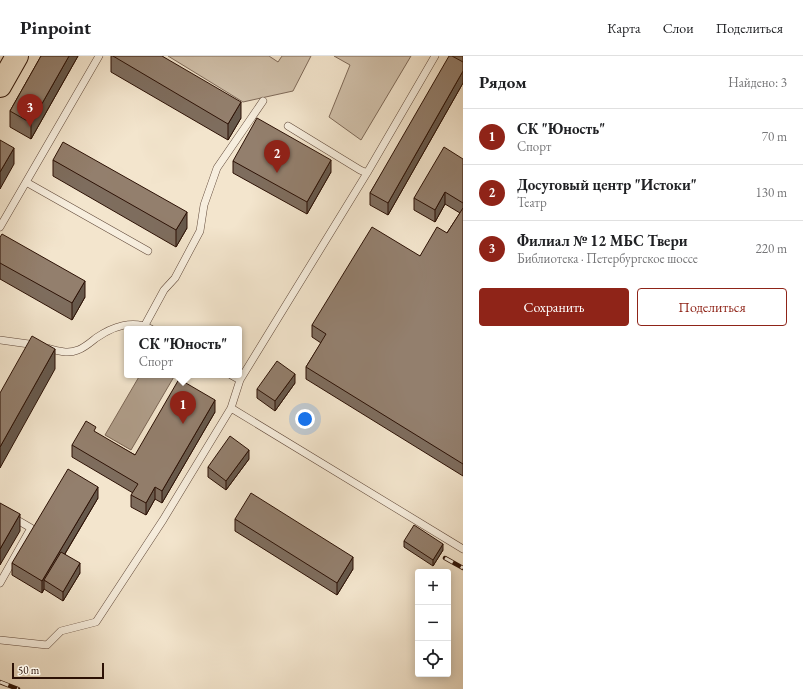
<!DOCTYPE html>
<html lang="ru">
<head>
<meta charset="utf-8">
<style>
	body { margin:0; font-family:"EB Garamond",serif; background:#f2f2f2; color:#202124 }
	.controls { position:absolute; right:12px; bottom:12px; display:grid; overflow:hidden; border-radius:4px; box-shadow:0 2px 10px #0003 }
	.controls button { width:36px; height:36px; display:grid; place-items:center; padding:0; border:0; border-bottom:1px solid #e0e0e0; background:#fff; color:#202124; font:20px sans-serif }
	.scale { position:absolute; left:12px; bottom:10px; width:92px; box-sizing:border-box; padding-left:4px; border:2px solid #2c1105; border-top:0; font-size:11px; line-height:14px; white-space:nowrap; color:#2c1105; -webkit-text-stroke:3px #f7eede; paint-order:stroke }
	.you { position:absolute; left:305px; top:363px; width:14px; height:14px; margin:-10px; border:3px solid #fff; border-radius:50%; background:#1a73e8; box-shadow:0 0 0 6px #1a73e833 }
	.badge { display:grid; place-items:center; width:26px; height:26px; border-radius:50%; background:#8f2418; color:#fff; font-size:13px; font-weight:700 }
	.pin { position:absolute; translate:-50% -33px; filter:drop-shadow(0 1px 2px #0008) }
	.pin::after { content:''; position:absolute; top:21px; width:14px; height:12px; background:inherit; clip-path:polygon(0 0,100% 0,50% 100%) }
	.popup { position:absolute; left:124px; top:270px; width:118px; height:52px; box-sizing:border-box; display:grid; place-content:center; border-radius:4px; background:#fff; filter:drop-shadow(0 1px 3px #0005); font-size:13px; white-space:nowrap; color:#757577 }
	.popup b { font-size:15px; color:#202124 }
	.popup::after { content:''; position:absolute; left:50%; top:100%; margin-left:-8px; border:8px solid transparent; border-top-color:#fff }
	.list { margin:0; padding:0; list-style:none }
	h2 { display:flex; justify-content:space-between; align-items:center; height:52px; margin:0; padding:0 16px; font-size:17px }
	h2 small { font-size:13px; font-weight:400; color:#757577 }
	.list li { display:grid; grid-template-columns:26px 1fr auto; gap:12px; align-items:center; box-sizing:border-box; height:56px; padding:0 16px; border-top:1px solid #e0e0e0 }
	.list b { display:block; font-size:15px; white-space:nowrap }
	.list p { margin:0; font-size:13px; white-space:nowrap; color:#757577 }
	.list em { font-size:13px; font-style:normal; color:#757577 }
	.actions { display:flex; gap:8px; padding:12px 16px }
	.actions a { flex:1; padding:9px 0; border:1px solid #8f2418; border-radius:4px; text-align:center; font-size:14px; color:#8f2418 }
	.actions .main { background:#8f2418; color:#fff }
	.icon { flex:none; width:22px; height:22px; fill:none; stroke:currentColor; stroke-width:2; stroke-linecap:round; stroke-linejoin:round }
	.map { position:relative; flex:none; width:463px; height:633px; overflow:hidden }
	header { display:flex; align-items:center; gap:24px; box-sizing:border-box; height:56px; padding:0 20px; background:#fff; border-bottom:1px solid #e0e0e0 }
	header strong { font-size:19px }
	nav { display:flex; gap:22px; margin-inline-start:auto; font-size:14px }
	main { display:flex }
	aside { flex:1; background:#fff }
	.map>svg:first-child { display:block }
	.green { fill:#d1c1ab; stroke:#7e6958 }
	.water { fill:#af9d89; stroke:#7b6554 }
	.lines { fill:none; stroke-linecap:round; stroke-linejoin:round }
	.lane-casing { stroke:#5e4637; stroke-width:8 }
	.primary-casing { stroke:#2c1105; stroke-width:24 }
	.lane { stroke:#f7eede; stroke-width:7 }
	.primary { stroke:#f3e5cd; stroke-width:22 }
	.rail-casing { stroke:#2c1105; stroke-width:4.5 }
	.rail { stroke:#f7eede; stroke-width:3; stroke-dasharray:9; stroke-linecap:butt }
	.wall { fill:#7e6d5e; stroke:#2c1105 }
	.shaded-wall { fill:#67594c; stroke:#2c1105 }
	.building { fill:#937f6d; stroke:#2c1105 }
</style>
</head>
<body>
<header>
<strong>Pinpoint</strong>
<nav><a>Карта</a><a>Слои</a><a>Поделиться</a></nav>
</header>
<main>
<div class="map">
<svg width="463" height="633" viewBox="0 0 463 633">
	<rect width="100%" height="100%" fill="#f3e5cd"/>
	<filter id="stains"><feTurbulence type="fractalNoise" baseFrequency=".005" numOctaves="4"/><feColorMatrix values="0 0 0 0 .2 0 0 0 0 .09 0 0 0 0 .02 0 0 0 .5 -.17"/></filter>
	<radialGradient id="worn" r=".72"><stop offset=".6" stop-color="#630" stop-opacity="0"/><stop offset="1" stop-color="#630" stop-opacity=".3"/></radialGradient>
	<path class="green" d="M168,0H269L278,6L282,0H311L293,35L243,46Z
		M334,0H411L361,84L329,61L350,9Z"/>
	<path class="water" d="M140,319H175L131,394L105,379Z"/>
	<g class="lines">
		<g class="lane-casing">
			<path id="lane" d="M288,70L360,114L367,117
				M26,126L148,195
				M0,171L99,0
				M145,269L164,234L175,222L200,175L204,149L217,112L263,45
				M0,284L36,289
				M47,292C58,295 68,298 78,294C84,292 91,286 96,282C112,271 133,263 151,273
				M231,319L240,324
				M231,352L463,493
				M0,454L31,472L0,527
				M0,584L47,589L61,575L96,566L163,464L231,352L240,324L367,117L435,0"/>
		</g>
		<g class="primary-casing">
			<path id="primary" d="M0,30L17,0"/>
		</g>
		<use href="#lane" class="lane"/>
		<use href="#primary" class="primary"/>
		<g class="rail-casing">
			<path id="rail" d="M445,502L463,512
				M0,626L18,633"/>
		</g>
		<use href="#rail" class="rail"/>
	</g>
	<path class="wall" d="M41,0H78L31,83L10,71V55Z
		M111,0H162L241,62L228,84L111,16Z
		M453,0H463V27L388,159L370,149V137Z
		M463,103V420L306,323V311L321,287L312,281V269L420,200L447,177L460,157L445,148L435,166L414,154V142Z
		M53,104L187,172L176,191L53,120Z
		M233,105L331,116L307,158L233,117Z
		M0,181L85,241L72,264L0,223Z
		M295,327L275,355L257,342V333Z
		M215,356L162,447L155,443L146,459L131,451V439L133,437L72,401V389L96,377L135,399Z
		M249,403L226,434L208,421V411Z
		M98,442L65,498L80,517L63,545L44,533L42,537L12,519V507Z
		M235,463L353,513L337,539L235,475Z
		M404,485L443,494L433,510L404,491Z"/>
	<path class="shaded-wall" d="M69,0H78L31,83V67Z
		M463,15V27L388,159V147Z
		M241,46V62L228,84V68Z
		M14,92V108L0,133V116Z
		M331,104V116L307,158V146Z
		M445,136V148L435,166V154Z
		M187,156V172L176,191V174Z
		M85,225V241L72,264V247Z
		M55,293V313L0,412V391Z
		M295,318V327L275,355V345Z
		M215,344V356L162,447V435Z
		M249,394V403L226,434V425Z
		M98,431V442L48,526L44,524V533L42,537V525Z
		M155,431V443L146,459V447Z
		M20,458V475L0,509V493Z
		M443,488V494L433,510V504Z
		M353,501V513L337,539V527Z
		M80,507V517L63,545V536Z"/>
	<path class="building" d="M41,0H69L31,67L10,55Z
		M113,0H162L241,46L228,68Z
		M449,0H452L463,6V15L388,147L370,137Z
		M257,62L331,104L307,146L233,105Z
		M0,84L14,92L0,116Z
		M63,86L187,156L176,174L53,104Z
		M444,91L463,103V147L445,136L435,154L414,142Z
		M463,152V408L306,311L326,278L312,269L372,171L420,200L437,171L447,177Z
		M2,178L85,225L72,247L0,207V181Z
		M32,280L55,293L0,391V337Z
		M277,305L295,318L275,345L257,333Z
		M179,323L215,344L162,435L155,431L146,447L131,439L138,428L72,389L86,365L96,371L94,375L135,399Z
		M230,380L249,394L226,425L208,411Z
		M68,413L98,431L42,525L12,507Z
		M251,437L353,501L337,527L235,463Z
		M0,447L20,458L0,493Z
		M414,469L443,488L433,504L404,485Z
		M61,496L80,507L63,536L44,524Z"/>
	<rect width="100%" height="100%" filter="url(#stains)"/>
	<rect width="100%" height="100%" fill="url(#worn)"/>
</svg>
<div class="controls">
<button>+</button>
<button>−</button>
<button><svg class="icon" aria-label="locate" viewBox="0 0 24 24"><circle cx="12" cy="12" r="6"/><path d="M12 2v4M12 18v4M2 12h4M18 12h4"/></svg></button>
</div>
<div class="scale">50 m</div>
<div class="you"></div>
<div class="pin badge" style="left:183px;top:368px">1</div>
<div class="popup"><b>СК &quot;Юность&quot;</b>Спорт</div>
<div class="pin badge" style="left:277px;top:117px">2</div>
<div class="pin badge" style="left:30px;top:71px">3</div>
</div>
<aside>
<h2>Рядом<small>Найдено: 3</small></h2>
<ul class="list">
<li><span class="badge">1</span><div><b>СК &quot;Юность&quot;</b><p>Спорт</p></div><em>70 m</em></li>
<li><span class="badge">2</span><div><b>Досуговый центр &quot;Истоки&quot;</b><p>Театр</p></div><em>130 m</em></li>
<li><span class="badge">3</span><div><b>Филиал № 12 МБС Твери</b><p>Библиотека · Петербургское шоссе</p></div><em>220 m</em></li>
</ul>
<div class="actions"><a class="main">Сохранить</a><a>Поделиться</a></div>
</aside>
</main>
</body>
</html>
